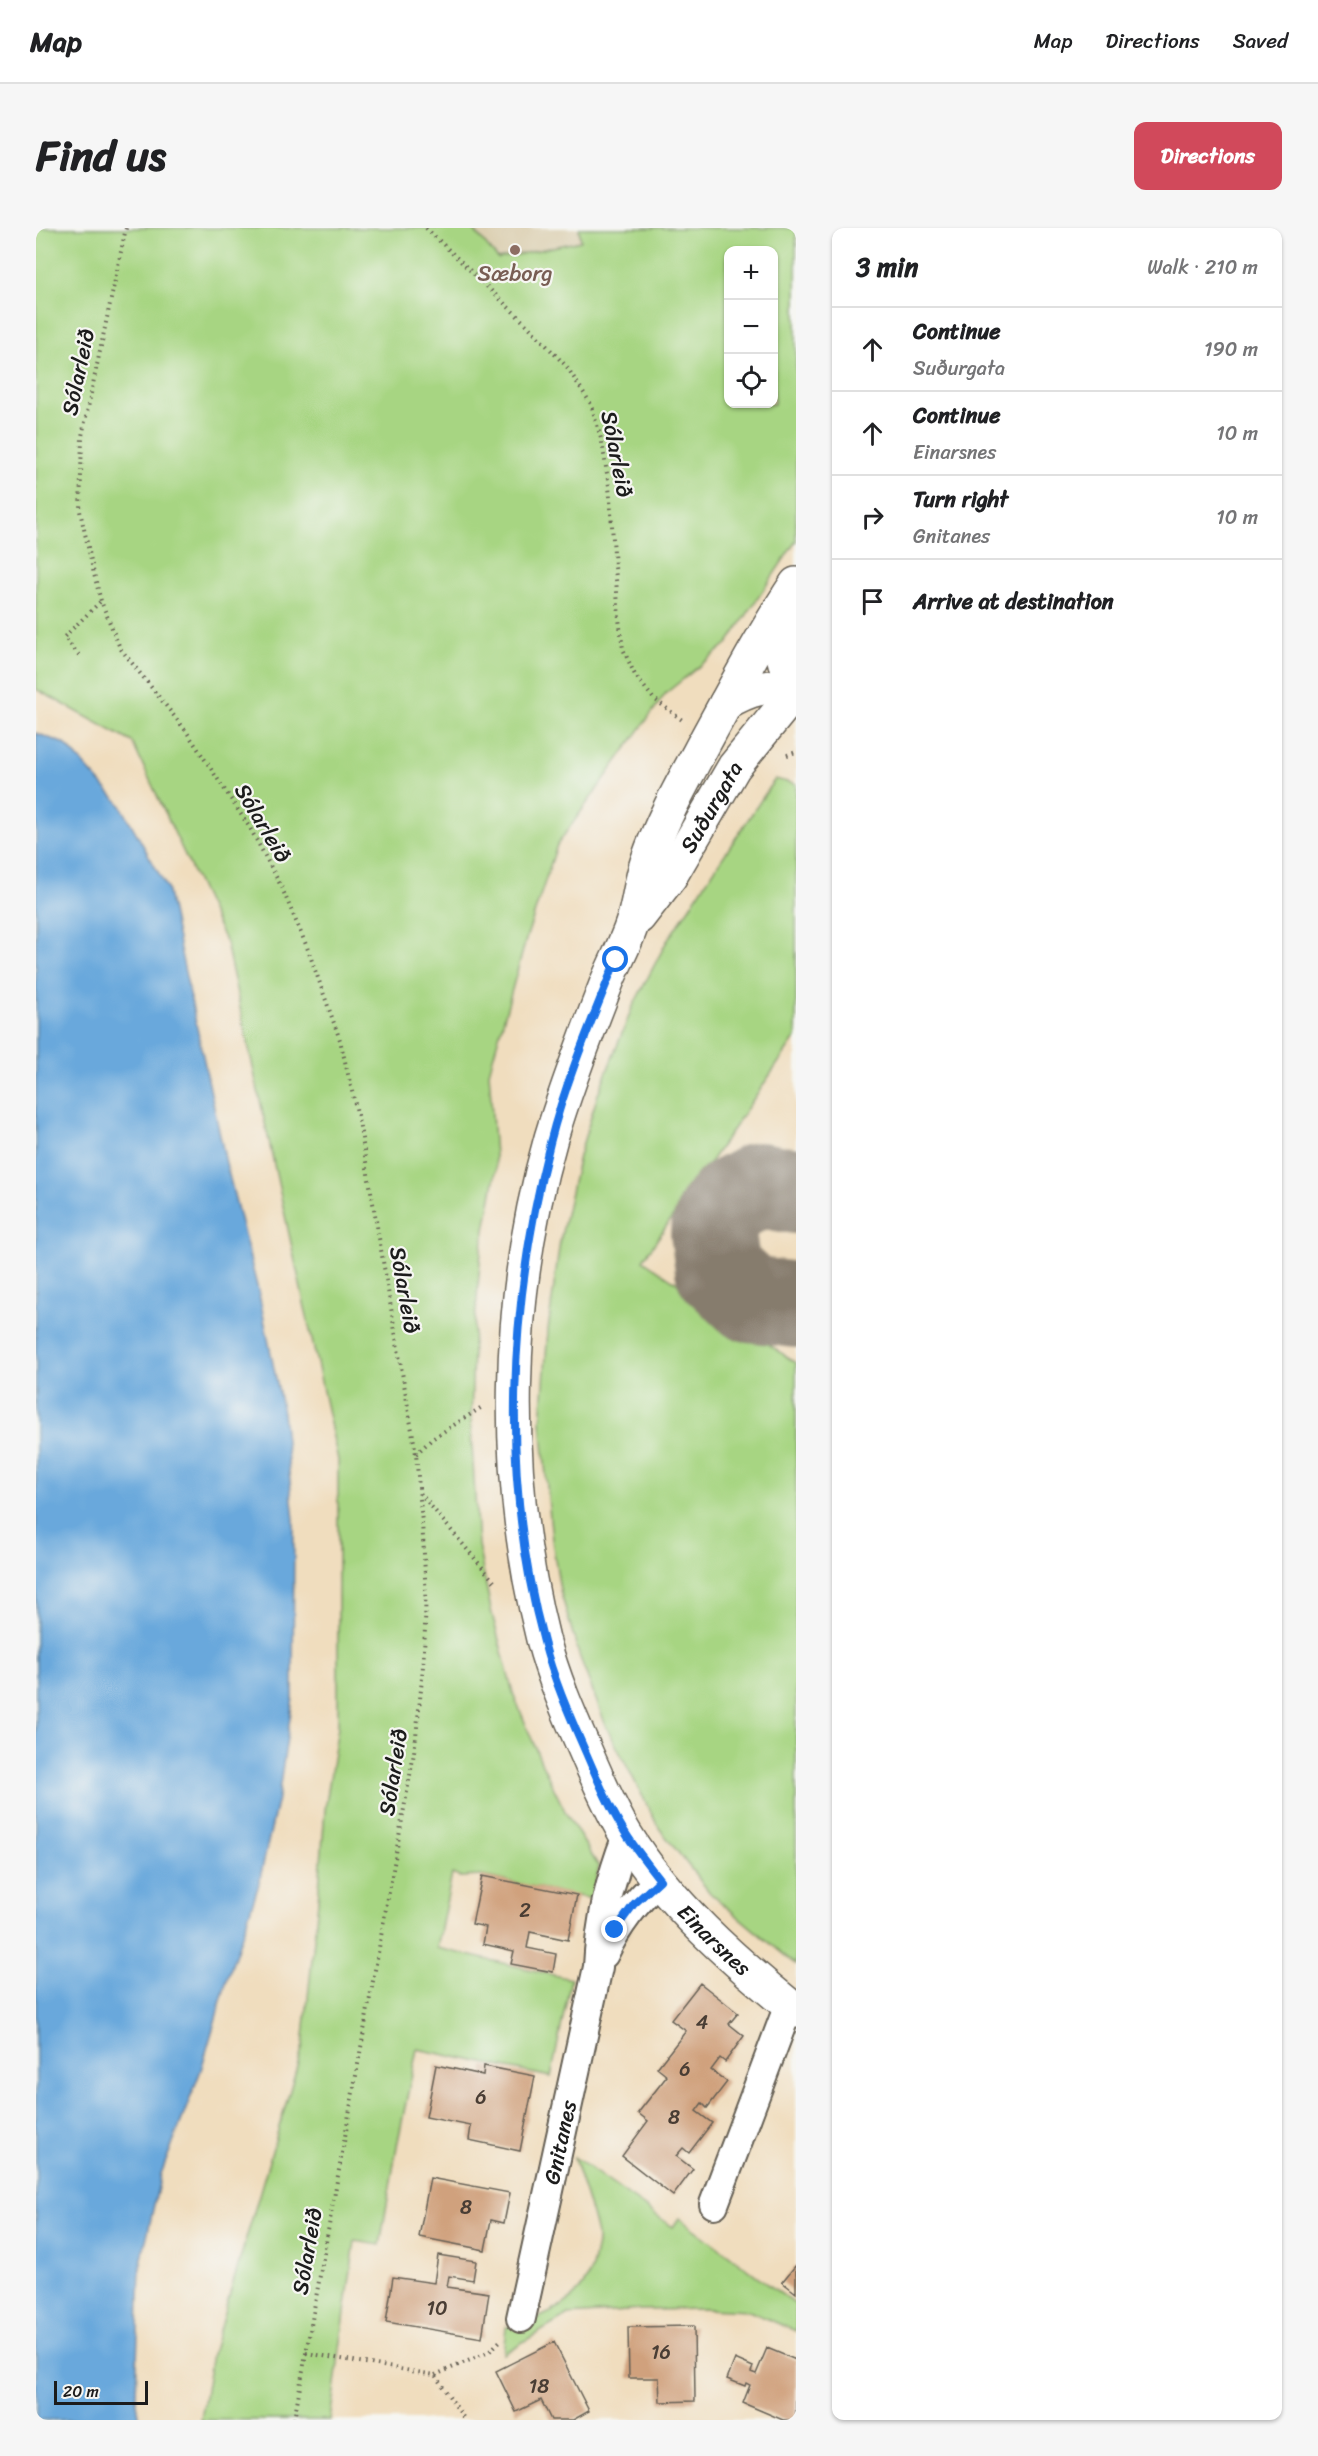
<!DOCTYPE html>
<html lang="en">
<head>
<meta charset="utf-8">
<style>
	body { margin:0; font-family:Sriracha,sans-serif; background:#f6f6f6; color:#202124 }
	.controls { position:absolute; right:18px; top:18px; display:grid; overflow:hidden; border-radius:12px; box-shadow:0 2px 4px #0004 }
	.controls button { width:54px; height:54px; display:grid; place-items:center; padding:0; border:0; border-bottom:2px solid #e0e0e0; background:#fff; color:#202124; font:30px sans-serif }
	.scale { position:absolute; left:18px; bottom:15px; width:94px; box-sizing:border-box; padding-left:6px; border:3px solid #1c1c1c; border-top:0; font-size:16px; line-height:21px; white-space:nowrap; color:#1c1c1c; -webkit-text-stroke:4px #f6f6f2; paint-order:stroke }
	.stop { position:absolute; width:18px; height:18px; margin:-14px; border:4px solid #1a73e8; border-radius:50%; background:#fff }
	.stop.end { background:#1a73e8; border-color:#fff; box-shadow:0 2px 6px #0008 }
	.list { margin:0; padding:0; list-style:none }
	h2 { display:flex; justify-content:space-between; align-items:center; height:78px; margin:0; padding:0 24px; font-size:26px }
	h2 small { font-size:20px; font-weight:400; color:#757577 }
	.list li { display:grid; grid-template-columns:39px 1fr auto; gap:18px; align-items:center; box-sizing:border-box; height:84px; padding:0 24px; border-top:2px solid #e0e0e0 }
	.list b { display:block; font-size:22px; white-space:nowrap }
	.list p { margin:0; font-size:20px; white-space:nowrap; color:#757577 }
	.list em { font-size:20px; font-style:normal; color:#757577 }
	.icon { flex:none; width:33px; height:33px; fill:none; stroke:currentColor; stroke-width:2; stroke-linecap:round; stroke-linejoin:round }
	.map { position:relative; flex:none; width:760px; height:2192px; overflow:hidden; border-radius:12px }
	header { display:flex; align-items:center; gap:36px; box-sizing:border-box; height:84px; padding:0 30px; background:#fff; border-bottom:2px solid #e0e0e0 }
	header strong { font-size:28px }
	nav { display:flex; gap:33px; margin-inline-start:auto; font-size:21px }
	.intro { display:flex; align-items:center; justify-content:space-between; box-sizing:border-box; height:144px; padding:0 36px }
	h1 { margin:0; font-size:42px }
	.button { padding:15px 27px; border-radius:12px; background:#d1495b; color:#fff; font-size:21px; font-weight:700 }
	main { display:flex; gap:36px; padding:0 36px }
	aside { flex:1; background:#fff; border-radius:12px; box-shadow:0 2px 4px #0004 }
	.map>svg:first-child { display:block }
	.built { fill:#dbcfb1 }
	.green { fill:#a7d582; stroke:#62784f; stroke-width:1.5; fill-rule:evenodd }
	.water { fill:#69a8dc; stroke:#42627c; stroke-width:1.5 }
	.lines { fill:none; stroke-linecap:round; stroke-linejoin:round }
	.taxiway { stroke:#867c6d; stroke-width:86 }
	.building { fill:#d0a17d }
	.street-casing { stroke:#666055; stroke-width:32 }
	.secondary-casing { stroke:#666055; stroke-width:36 }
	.path { stroke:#666055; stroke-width:4; stroke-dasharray:1.5 4.5; stroke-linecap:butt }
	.street { stroke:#fff; stroke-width:28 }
	.secondary { stroke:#fff; stroke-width:33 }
	.route { stroke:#1a73e8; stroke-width:8 }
	.education-dot { fill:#8d6e63; stroke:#f6f6f2; stroke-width:2 }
	.labels { text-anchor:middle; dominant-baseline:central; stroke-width:4.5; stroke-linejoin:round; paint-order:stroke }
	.number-label { font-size:20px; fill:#493d34 }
	.education-label { font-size:22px; fill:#785e54; stroke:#f6f6f2 }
	.street-label { font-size:22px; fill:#1c1c1c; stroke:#f6f6f2 }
</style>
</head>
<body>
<header>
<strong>Map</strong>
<nav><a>Map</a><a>Directions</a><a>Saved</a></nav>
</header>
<div class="intro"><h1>Find us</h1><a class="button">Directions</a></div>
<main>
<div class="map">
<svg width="760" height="2192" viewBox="0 0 760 2192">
	<rect width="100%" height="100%" fill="#f6f6f2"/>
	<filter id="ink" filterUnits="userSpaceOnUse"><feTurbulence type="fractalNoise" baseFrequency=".0167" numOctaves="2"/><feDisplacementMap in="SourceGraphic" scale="12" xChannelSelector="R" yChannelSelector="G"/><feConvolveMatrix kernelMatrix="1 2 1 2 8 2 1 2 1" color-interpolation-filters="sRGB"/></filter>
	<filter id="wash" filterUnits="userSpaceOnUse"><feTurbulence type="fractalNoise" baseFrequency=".008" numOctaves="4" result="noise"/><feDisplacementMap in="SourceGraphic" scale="24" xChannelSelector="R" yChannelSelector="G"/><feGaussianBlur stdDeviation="1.35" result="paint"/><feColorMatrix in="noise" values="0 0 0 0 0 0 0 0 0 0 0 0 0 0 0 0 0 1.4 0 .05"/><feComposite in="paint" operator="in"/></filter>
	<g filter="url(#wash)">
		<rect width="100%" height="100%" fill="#f0ddbe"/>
		<path class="built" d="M436,0H543L545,13L462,31Z"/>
		<path class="green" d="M0,0H436L462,31L545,13L543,0H760V313L692,415L630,465L521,617L491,708L453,844L460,942L445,1024L437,1115L435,1201L442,1317L455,1382L477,1465L506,1536L531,1587L563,1639L556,1671L446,1648L424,1649L416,1646L401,1720L535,1751L515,1849L381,1821L361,1918L344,2017L319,2013L294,2192H165L176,2126L267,1818L282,1673L289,1582L302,1499V1232L190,715L96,514L0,461ZM692,22H738V176H692Z
			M739,551L760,556V809L607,1032L760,1135V1737L674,1665L623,1600L570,1498L543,1427L524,1362L516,1312L505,1194L512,1102L524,1013L543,928L562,866L596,780L631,713Z
			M538,1929L637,1999L643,1990L760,2077V2103L713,2083L670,2081L605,2082L532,2087L467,2126L470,2099C508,2091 550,2074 558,2031C559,2024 562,2016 561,2008C557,1981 544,1956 538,1929Z"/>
		<path class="water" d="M0,505L29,516L84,576L131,660L190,935L223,1066L247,1185L258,1292L257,1470L242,1570L222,1659L191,1752L165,1842L125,1946L104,2039L100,2169L104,2192H0Z"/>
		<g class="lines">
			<path class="taxiway" d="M760,963L723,957L695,972L683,986L677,1005L682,1042L713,1071L760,1077"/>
		</g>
		<g id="blocks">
			<path class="building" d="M446,1648L541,1667L532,1712L494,1704L491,1720L520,1726L517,1744L475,1736L478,1723L447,1716L450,1699L436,1696Z
				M664,1755L702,1785L693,1796L708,1808L689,1834L684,1830L675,1842L691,1854L671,1880L666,1875L660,1883L676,1895L653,1925L647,1920L640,1928L657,1941L637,1968L586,1928L612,1893L602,1885L631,1848L621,1840L650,1803L635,1792Z
				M400,1837L447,1847L448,1838L499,1848L484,1923L433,1912L435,1898L390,1889Z
				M394,1950L474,1965L468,1995L455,1992L449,2022L383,2009Z
				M402,2027L440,2033L437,2052L413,2048L411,2059L453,2065L446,2110L350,2094L357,2049L398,2055Z
				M760,2037V2065L746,2054Z
				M658,2098L659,2173L624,2174L623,2150H593L592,2099Z
				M518,2114L553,2183L537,2192H515L505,2172L480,2184L460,2143Z
				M731,2120L760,2132V2192H747L707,2175L714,2157L710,2155L709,2158L691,2151L699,2131L717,2139L715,2144L720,2146Z"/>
		</g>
	</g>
	<g filter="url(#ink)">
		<use href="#blocks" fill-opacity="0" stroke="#666055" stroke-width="1.5"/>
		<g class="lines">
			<g class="street-casing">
				<g id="street">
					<path d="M568,1726C582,1696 599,1675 623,1652"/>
					<path d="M678,1976L753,1777"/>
					<path id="s1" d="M485,2090L562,1739C564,1693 574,1651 591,1608"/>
				</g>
			</g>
			<g class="secondary-casing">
				<g id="secondary">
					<path id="s2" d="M760,356C728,404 701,455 673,506C651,547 626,590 611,634C604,654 603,676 596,696C590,715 579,734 571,754C551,805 531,857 515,910C469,1070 466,1249 507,1411C517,1449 533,1486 549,1522C561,1550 574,1580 590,1607C631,1674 699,1734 760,1783"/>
					<path d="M760,389C743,417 742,428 760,456"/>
					<path d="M690,475C713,461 733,456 760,460"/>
					<path id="s3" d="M603,689L634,649L698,539L760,463"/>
				</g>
			</g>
			<path class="path" d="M90,0L46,208L44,283L58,346L65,373L84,420L150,503L214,600L245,658L271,719L304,812L323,893L380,1226C385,1283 391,1340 389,1397C388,1440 383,1482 378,1525L258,2192
				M390,0L492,98L531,139L555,176L566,214L573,258L583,391L587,421L599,447L617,470L646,492
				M43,427L28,409L65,373
				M751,527L760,524
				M380,1226L396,1211L446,1179
				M384,1265L461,1357
				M270,2125L399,2147L429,2192
				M399,2147L453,2124L466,2111"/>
			<use href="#street" class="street"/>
			<use href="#secondary" class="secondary"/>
		</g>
	</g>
	<g class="lines" filter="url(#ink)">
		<path class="route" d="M579,1702L598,1676L624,1652C613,1638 602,1624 592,1609C574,1582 560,1548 547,1518C532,1484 517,1449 508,1414C464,1252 473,1076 514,915C530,852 556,792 580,732"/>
	</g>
	<circle class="education-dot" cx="479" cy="22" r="6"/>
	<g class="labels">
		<g class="number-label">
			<text x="489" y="1682">2</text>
			<text x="666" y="1794">4</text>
			<text x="649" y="1841">6</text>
			<text x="445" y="1869">6</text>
			<text x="638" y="1889">8</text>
			<text x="430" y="1979">8</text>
			<text x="401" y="2080">10</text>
			<text x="625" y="2124">16</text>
			<text x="503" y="2158">18</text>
		</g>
		<g class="education-label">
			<text x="479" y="45">Sæborg</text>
		</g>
		<g class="street-label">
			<text transform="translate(42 144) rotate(-78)">Sólarleið</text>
			<text transform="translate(581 226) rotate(79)">Sólarleið</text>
			<text stroke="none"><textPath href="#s3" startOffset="132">Suðurgata</textPath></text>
			<text transform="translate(227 595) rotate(59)">Sólarleið</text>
			<text transform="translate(369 1062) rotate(80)">Sólarleið</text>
			<text transform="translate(357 1544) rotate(-81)">Sólarleið</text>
			<text stroke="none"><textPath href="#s2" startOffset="1466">Einarsnes</textPath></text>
			<text stroke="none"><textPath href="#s1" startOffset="180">Gnitanes</textPath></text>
			<text transform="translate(271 2023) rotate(-80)">Sólarleið</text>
		</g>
	</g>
</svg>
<div class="controls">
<button>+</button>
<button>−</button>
<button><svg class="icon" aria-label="locate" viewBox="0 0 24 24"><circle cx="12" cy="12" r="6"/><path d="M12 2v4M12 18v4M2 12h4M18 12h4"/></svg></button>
</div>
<div class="scale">20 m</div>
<div class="stop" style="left:580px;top:732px"></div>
<div class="stop end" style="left:579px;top:1702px"></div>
</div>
<aside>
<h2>3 min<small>Walk · 210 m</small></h2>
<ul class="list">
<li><svg class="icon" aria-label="ahead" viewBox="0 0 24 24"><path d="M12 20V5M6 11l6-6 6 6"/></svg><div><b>Continue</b><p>Suðurgata</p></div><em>190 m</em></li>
<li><svg class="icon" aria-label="ahead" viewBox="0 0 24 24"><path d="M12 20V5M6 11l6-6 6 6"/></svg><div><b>Continue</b><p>Einarsnes</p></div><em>10 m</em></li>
<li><svg class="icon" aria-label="right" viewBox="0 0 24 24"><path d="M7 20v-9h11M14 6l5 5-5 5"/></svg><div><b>Turn right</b><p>Gnitanes</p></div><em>10 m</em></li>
<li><svg class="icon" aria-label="arrive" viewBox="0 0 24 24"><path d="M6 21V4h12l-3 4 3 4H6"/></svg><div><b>Arrive at destination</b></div></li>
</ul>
</aside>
</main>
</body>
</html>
